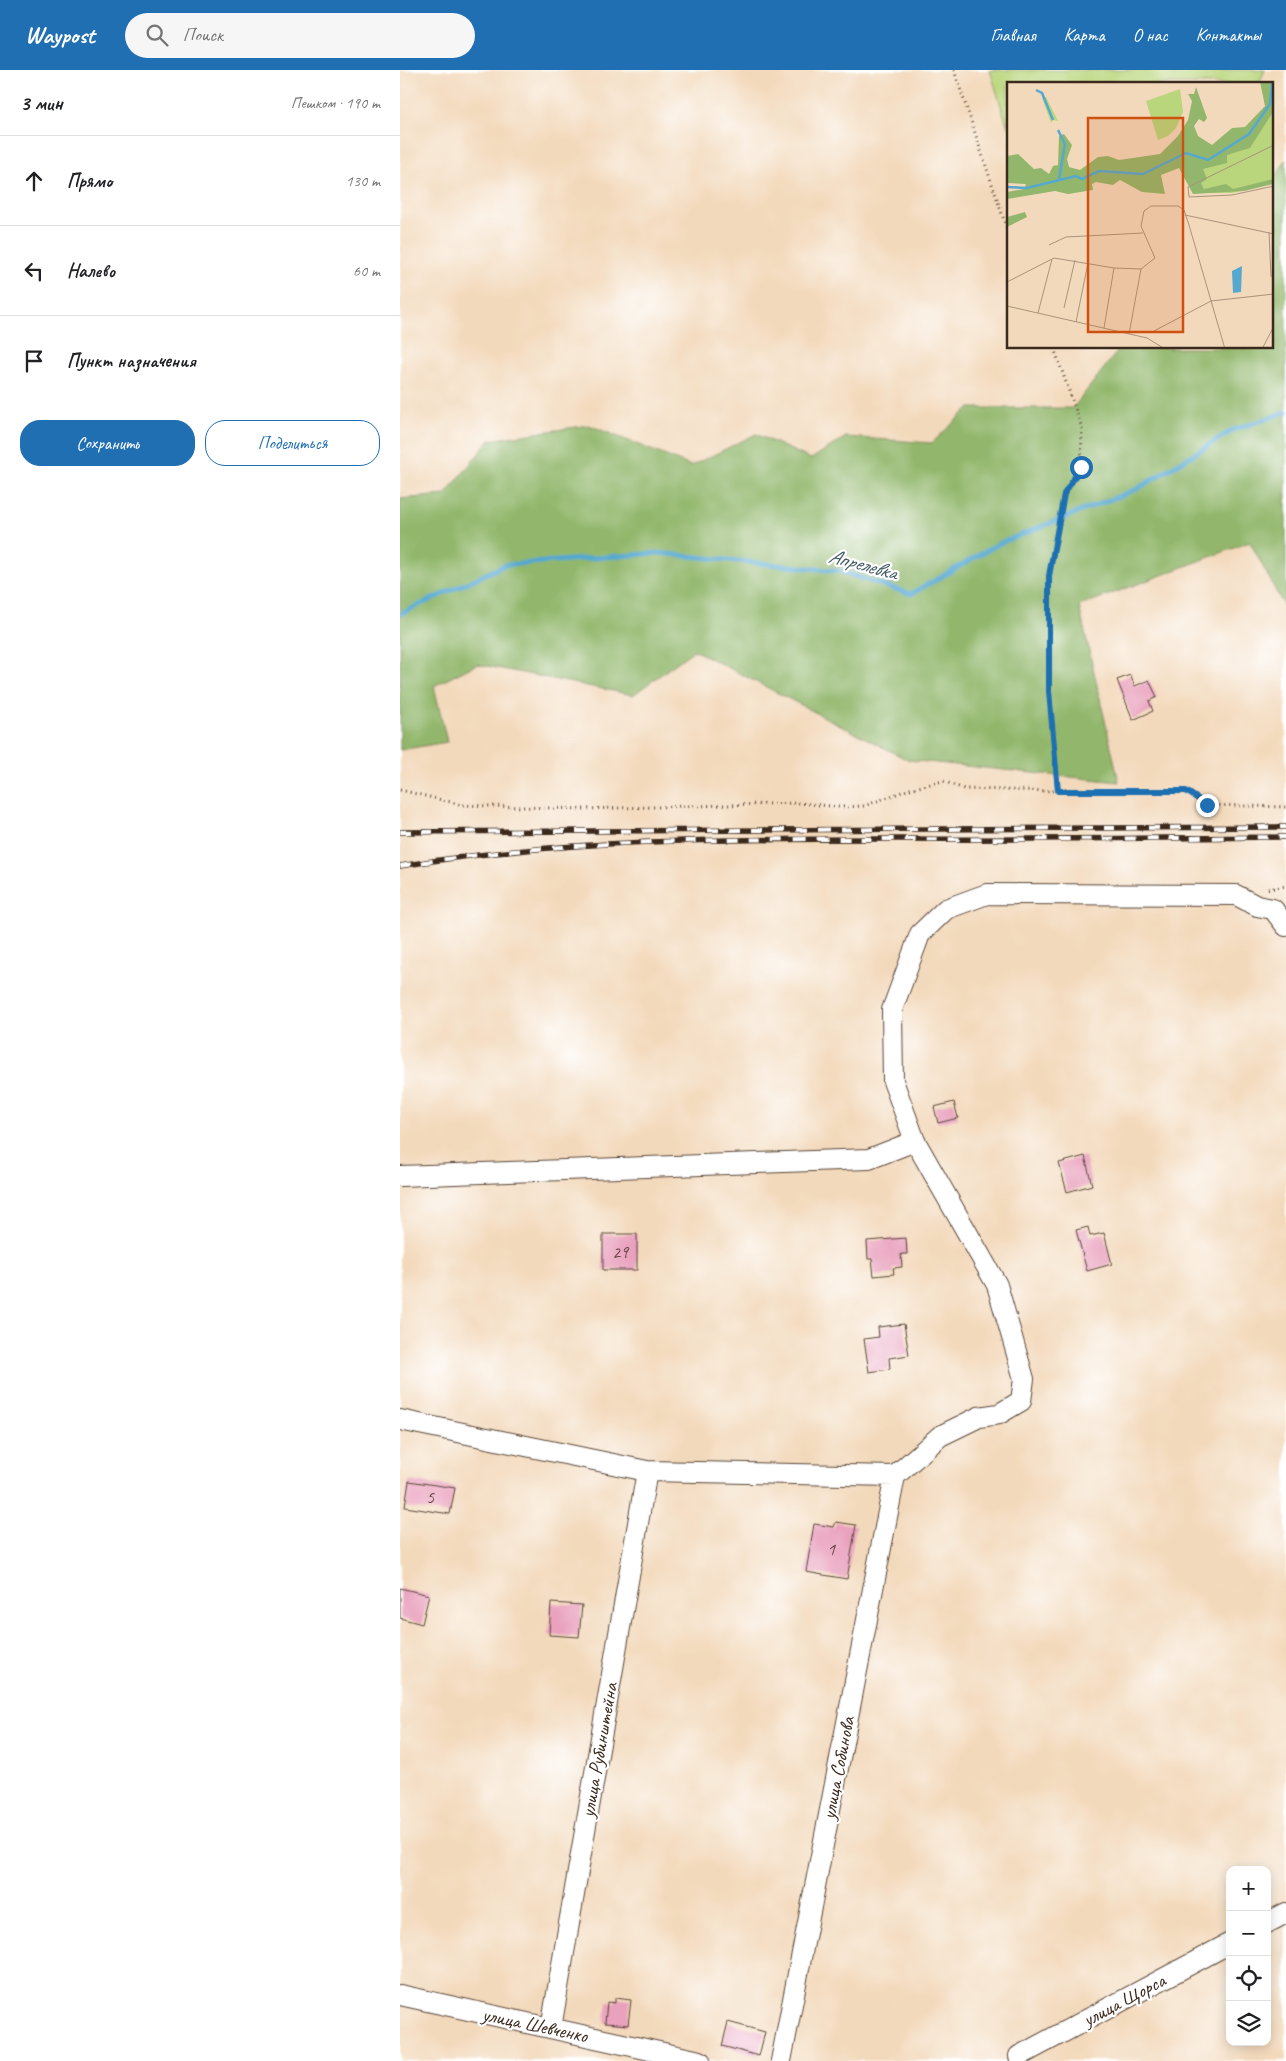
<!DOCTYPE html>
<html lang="ru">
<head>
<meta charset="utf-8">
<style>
	body { margin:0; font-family:Caveat,sans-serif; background:#f6f6f6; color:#202124 }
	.controls { position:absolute; right:15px; bottom:15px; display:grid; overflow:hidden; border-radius:10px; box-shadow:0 2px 12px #0003 }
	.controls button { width:45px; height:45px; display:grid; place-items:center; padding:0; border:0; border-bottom:1px solid #e0e0e0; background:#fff; color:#202124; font:25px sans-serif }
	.stop { position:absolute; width:15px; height:15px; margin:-11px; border:4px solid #1f6fb2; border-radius:50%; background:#fff }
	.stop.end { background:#1f6fb2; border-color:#fff; box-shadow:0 1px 5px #0008 }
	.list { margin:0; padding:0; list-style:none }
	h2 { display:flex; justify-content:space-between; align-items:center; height:65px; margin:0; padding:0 20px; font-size:21px }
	h2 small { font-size:16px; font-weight:400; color:#757577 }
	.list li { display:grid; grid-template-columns:32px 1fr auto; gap:15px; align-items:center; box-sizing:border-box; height:90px; padding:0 20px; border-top:1px solid #e0e0e0 }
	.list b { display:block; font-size:19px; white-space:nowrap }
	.list em { font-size:16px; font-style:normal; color:#757577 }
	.actions { display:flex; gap:10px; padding:15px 20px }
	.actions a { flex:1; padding:11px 0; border:1px solid #1f6fb2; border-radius:20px; text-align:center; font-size:18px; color:#1f6fb2 }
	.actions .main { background:#1f6fb2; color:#fff }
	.icon { flex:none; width:28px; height:28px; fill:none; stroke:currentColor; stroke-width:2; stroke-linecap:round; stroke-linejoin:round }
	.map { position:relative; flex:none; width:886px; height:1991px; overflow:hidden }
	header { display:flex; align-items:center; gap:30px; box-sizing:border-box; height:70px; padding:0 25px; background:#1f6fb2; color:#fff }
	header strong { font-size:24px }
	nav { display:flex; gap:28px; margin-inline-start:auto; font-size:18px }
	.search { width:350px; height:45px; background:#f6f6f6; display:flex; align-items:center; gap:12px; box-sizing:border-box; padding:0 18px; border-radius:28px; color:#757577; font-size:19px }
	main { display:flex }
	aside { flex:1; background:#fff }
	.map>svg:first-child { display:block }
	.green { fill:#b9d67c; stroke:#7a804d }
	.forest { fill:#92b76c; stroke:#667045 }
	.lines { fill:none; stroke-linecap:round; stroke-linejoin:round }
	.stream { stroke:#55a8d0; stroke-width:5 }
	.building { fill:#e9a1bd }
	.minor-casing { stroke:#574436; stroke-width:22 }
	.path { stroke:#574436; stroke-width:3; stroke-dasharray:1 4; stroke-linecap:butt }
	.minor { stroke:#fff; stroke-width:20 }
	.rail-casing { stroke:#3b2a1e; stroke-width:5.5 }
	.rail { stroke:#fff; stroke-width:4; stroke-dasharray:11; stroke-linecap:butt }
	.route { stroke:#1f6fb2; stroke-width:6 }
	.labels { text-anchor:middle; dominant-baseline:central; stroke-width:4.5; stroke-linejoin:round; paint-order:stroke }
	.number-label { font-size:18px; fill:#664846 }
	.street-label { font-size:20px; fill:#3b2a1e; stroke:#fff }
	.water-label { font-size:21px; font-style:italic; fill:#455c65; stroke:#fff }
	.inset-river { fill:none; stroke:#55a8d0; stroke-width:2.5 }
	.inset-road { fill:none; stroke:#a9937c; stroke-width:1 }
	.view { fill:#ce520f; fill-opacity:0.15; stroke:#ce520f; stroke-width:2.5 }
	.inset-edge { fill:none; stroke:#3b2a1e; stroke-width:2.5 }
</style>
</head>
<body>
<header>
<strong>Waypost</strong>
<div class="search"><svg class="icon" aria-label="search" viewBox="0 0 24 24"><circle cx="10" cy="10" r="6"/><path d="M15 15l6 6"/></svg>Поиск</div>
<nav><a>Главная</a><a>Карта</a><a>О нас</a><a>Контакты</a></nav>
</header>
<main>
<aside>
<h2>3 мин<small>Пешком · 190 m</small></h2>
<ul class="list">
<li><svg class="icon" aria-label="ahead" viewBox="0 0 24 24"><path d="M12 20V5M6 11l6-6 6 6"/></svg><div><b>Прямо</b></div><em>130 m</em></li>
<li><svg class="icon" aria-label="left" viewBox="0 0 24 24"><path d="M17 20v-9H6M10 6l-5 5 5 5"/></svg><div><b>Налево</b></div><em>60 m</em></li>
<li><svg class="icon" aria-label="arrive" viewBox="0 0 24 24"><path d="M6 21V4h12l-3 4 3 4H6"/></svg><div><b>Пункт назначения</b></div></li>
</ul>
<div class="actions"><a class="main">Сохранить</a><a>Поделиться</a></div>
</aside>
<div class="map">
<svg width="886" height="1991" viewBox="0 0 886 1991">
	<rect width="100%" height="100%" fill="#fff"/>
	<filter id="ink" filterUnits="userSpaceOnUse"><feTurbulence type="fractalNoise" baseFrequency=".02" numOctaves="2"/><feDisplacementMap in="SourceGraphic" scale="10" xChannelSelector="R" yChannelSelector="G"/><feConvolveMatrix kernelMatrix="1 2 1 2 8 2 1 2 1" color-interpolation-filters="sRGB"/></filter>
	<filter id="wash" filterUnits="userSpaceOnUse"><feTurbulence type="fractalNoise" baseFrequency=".0096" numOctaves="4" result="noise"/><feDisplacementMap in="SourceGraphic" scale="20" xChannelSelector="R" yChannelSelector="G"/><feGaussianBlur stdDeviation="1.12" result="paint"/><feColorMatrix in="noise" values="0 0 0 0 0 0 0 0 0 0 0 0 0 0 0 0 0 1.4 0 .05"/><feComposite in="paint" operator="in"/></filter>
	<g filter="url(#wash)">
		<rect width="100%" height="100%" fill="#f3d9bb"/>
		<path class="green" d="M590,0H865L859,14H608V58Z"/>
		<path class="forest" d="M886,90V540L850,472L679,536L719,712L508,690L294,580L233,625L77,594L34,616L47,672L0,680V429L45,425L90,370L189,355L291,396L356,364L411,389L446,367L532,373L569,338H673L720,278H872V112Z"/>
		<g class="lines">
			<path class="stream" d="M0,544L105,495L258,483L439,501L511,524L600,473L737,419L833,360L886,342"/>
		</g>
		<g id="blocks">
			<path class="building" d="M730,605L735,616L749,610L757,627L749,631L753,641L733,650L717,610Z
				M554,1032L558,1048L538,1053L534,1037Z
				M685,1086L692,1115L667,1122L659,1093Z
				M688,1157L690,1166L704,1163L712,1194L687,1201L676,1160Z
				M203,1164H237V1200H203Z
				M506,1168L507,1184H501L502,1197L493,1198L494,1204L474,1206L472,1189H468L467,1171Z
				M504,1254L509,1285L489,1288L490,1299L469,1302L464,1269L479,1267L478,1257Z
				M9,1411L55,1418L50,1444L5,1437Z
				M436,1452L456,1455L447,1509L406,1502L414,1454L434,1457Z
				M0,1518L29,1525L22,1554L0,1548Z
				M151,1533L182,1535L179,1567L149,1565Z
				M215,1928L231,1930L228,1955L205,1953L207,1932L215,1933Z
				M328,1952L365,1962L359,1986L322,1976Z"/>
		</g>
	</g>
	<g filter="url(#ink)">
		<use href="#blocks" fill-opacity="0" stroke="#574436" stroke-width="1"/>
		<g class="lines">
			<g class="minor-casing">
				<path id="minor" d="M0,1106L469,1089L515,1071
					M0,1350L247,1401L495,1406L540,1366L579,1347L599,1344L621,1331L624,1309L597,1215L515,1071L493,1011L492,940L520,864L546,839L587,824L836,825L857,836L873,839L886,856
					M867,1853L886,1843
					M0,1925L300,1991
					M151,1958L247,1401
					M619,1986L830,1873
					M381,1991L495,1406"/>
			</g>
			<path class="path" d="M554,0L608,162
				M654,278L682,358L681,397L664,424L649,506V621L658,721H786L807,735L886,737
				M0,720L63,735L182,739L400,733L439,737L464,736L510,719L543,711L564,719L658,721
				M868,819L886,816"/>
			<use href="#minor" class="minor"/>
			<g class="rail-casing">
				<path id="rail" d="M0,762L886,757
					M0,796C168,768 337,769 507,769C633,770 760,768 886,767"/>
			</g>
			<use href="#rail" class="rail"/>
		</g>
	</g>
	<g class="lines" filter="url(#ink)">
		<path class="route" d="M681,397L664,424L649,506V621L658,721H786L807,735"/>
	</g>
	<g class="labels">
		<g class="number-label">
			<text x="220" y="1182">29</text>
			<text x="30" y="1427">5</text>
			<text x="431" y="1479">1</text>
		</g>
		<g class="street-label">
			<text transform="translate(199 1680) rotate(-80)">улица Рубинштейна</text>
			<text transform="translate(438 1698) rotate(-79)">улица Собинова</text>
			<text transform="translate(724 1930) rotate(-28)">улица Щорса</text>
			<text transform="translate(135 1955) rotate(12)">улица Шевченко</text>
		</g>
		<g class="water-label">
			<text transform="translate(463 494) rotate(15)">Апрелевка</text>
		</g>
	</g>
	<g transform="translate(607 12)">
		<rect width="266" height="266" fill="#f3d9bb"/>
		<path d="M173,7L176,30L169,46L161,54L151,58L139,19ZM39,15L51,39L46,38L44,41L35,16ZM266,30V101L225,111H195L181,86L254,44Z" fill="#b9d67c"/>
		<path d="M253,0H266V30L243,66L220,73V81L196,87L200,97L194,101L197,107L219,102L226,107L266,97V102L237,109L186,112L172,86L154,93L158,112L135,110L113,98L106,103L89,100L85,102L86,108L61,112L48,109L0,117V110L17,107L19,102L0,101V74L11,72L27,87L34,86L42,92L46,84L51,83L52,54L57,52L65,63L60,77L62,85L73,88L91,75L101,74L112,78L153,72L171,54L181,38L185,19L181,12H187L189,5L200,36L197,40L192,37L187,44L191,54L205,63L225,46L238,45L258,24ZM18,130L20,135L0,145V135Z" fill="#92b76c"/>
		<path d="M235,184L234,210L226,211L225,189Z" fill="#55a8d0"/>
		<path class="inset-river" d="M29,8L35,11L46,38M51,48L58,62L52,97M0,105L20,106L69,94L75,97L92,89L136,92L179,71L201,78L242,52L263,22L265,0"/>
		<path class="inset-road" d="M267,63L181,105L182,115L225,113L267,104M178,133L267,152M262,150L264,195M42,163L59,155L136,151M0,200L47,176L107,186L134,187L148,176L134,144L137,129L144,124H171L177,128L182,143L218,267M0,224L140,256L158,267M57,226L68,178M31,231L45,177M69,240L81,181M97,246L107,186M147,249L204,219L267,212M122,252L134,187M255,267L267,244"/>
		<path class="view" d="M81,36H176V250H81Z"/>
		<rect width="266" height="266" class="inset-edge"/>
	</g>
</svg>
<div class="controls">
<button>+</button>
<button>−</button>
<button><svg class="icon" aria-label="locate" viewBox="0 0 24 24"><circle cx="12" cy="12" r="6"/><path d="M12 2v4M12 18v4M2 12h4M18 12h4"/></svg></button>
<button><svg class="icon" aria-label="layers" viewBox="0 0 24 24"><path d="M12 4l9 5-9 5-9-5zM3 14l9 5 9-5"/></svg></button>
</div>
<div class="stop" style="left:681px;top:397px"></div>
<div class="stop end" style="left:807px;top:735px"></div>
</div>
</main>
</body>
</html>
